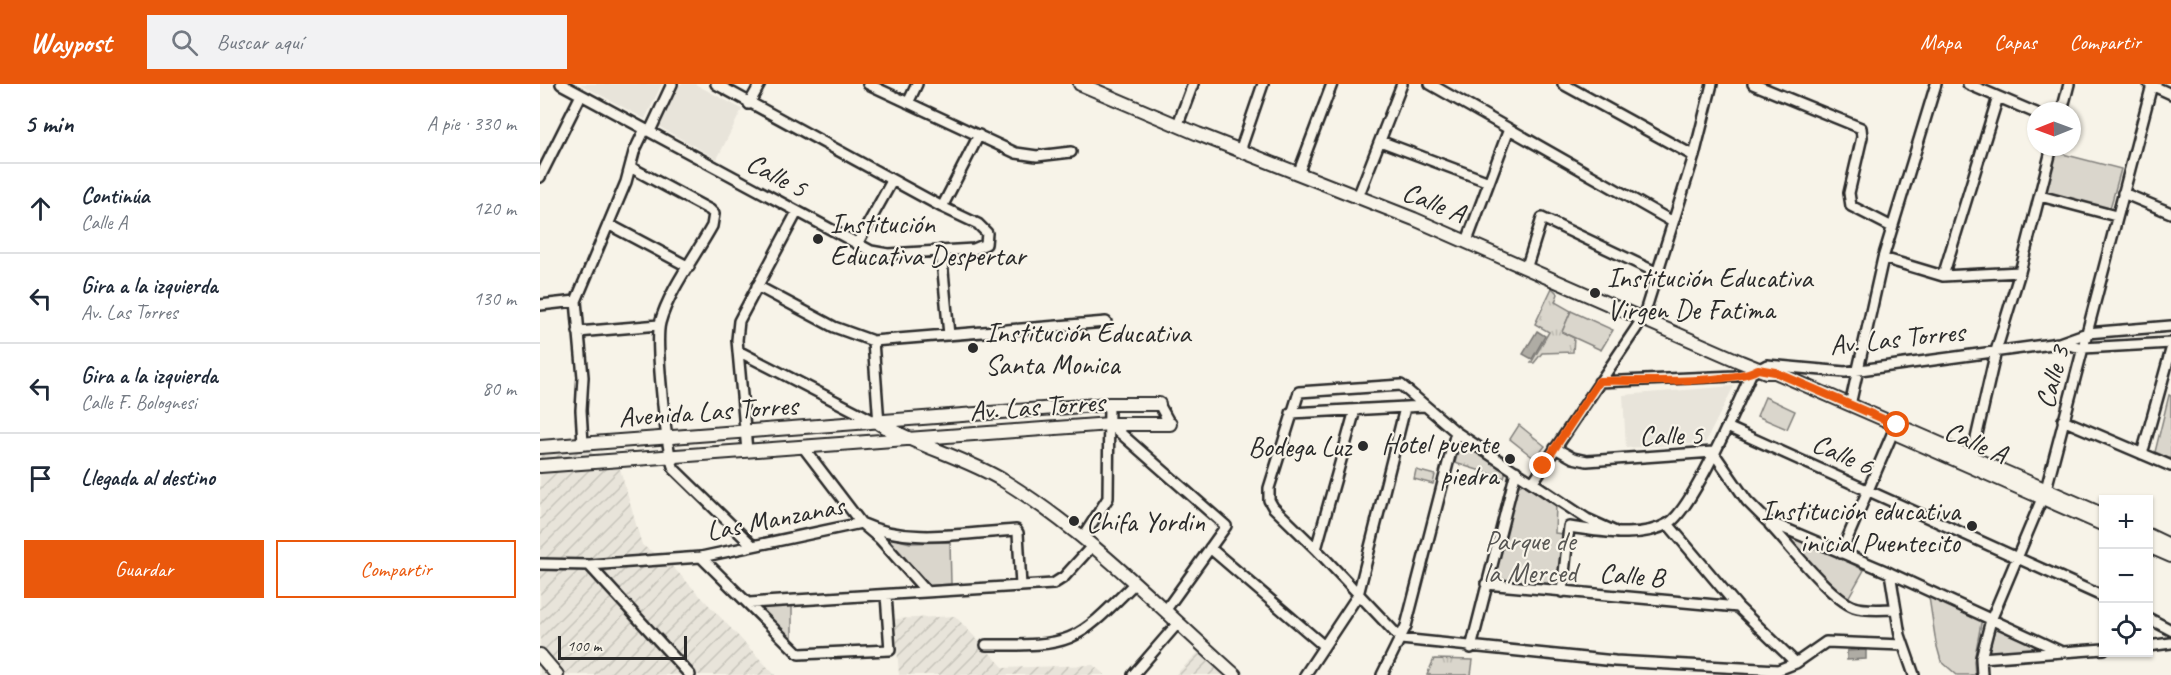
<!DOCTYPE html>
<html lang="es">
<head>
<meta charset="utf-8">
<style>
	body { margin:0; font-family:Caveat,sans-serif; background:#f2f2f3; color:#1f2937 }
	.controls { position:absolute; right:18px; bottom:18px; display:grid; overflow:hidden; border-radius:0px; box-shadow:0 2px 4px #0004 }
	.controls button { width:54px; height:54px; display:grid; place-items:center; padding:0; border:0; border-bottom:2px solid #e0e1e3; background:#fff; color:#1f2937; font:30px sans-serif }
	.compass { position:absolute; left:1487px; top:18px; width:54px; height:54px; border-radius:50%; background:#fff; box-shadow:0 2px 4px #0004; rotate:269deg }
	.scale { position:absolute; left:18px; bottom:15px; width:129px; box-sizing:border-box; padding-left:6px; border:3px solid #2b2b2b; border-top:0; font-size:16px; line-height:21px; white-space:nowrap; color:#2b2b2b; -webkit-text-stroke:4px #f7f3e8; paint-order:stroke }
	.stop { position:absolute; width:18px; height:18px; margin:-14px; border:4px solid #ea580c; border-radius:50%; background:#fff }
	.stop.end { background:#ea580c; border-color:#fff; box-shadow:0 2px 6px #0008 }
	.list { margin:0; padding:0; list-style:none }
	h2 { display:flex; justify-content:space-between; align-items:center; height:78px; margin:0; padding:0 24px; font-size:26px }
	h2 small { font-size:20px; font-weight:400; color:#747a83 }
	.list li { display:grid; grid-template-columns:39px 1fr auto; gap:18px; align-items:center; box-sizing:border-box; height:90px; padding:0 24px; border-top:2px solid #e0e1e3 }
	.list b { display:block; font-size:22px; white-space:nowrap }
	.list p { margin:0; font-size:20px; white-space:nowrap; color:#747a83 }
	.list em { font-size:20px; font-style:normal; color:#747a83 }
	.actions { display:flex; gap:12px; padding:18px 24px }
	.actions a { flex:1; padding:14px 0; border:2px solid #ea580c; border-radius:0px; text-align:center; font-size:21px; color:#ea580c }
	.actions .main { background:#ea580c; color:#fff }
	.icon { flex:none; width:33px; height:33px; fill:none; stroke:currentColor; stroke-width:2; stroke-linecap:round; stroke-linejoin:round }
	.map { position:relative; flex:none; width:1631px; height:591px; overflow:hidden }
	header { display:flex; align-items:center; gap:36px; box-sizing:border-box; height:84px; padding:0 30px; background:#ea580c; color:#fff }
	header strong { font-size:28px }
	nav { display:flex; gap:33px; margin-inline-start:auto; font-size:21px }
	.search { width:420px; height:54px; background:#f2f2f3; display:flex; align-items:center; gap:15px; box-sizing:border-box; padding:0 21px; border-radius:0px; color:#747a83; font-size:22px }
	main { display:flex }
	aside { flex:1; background:#fff }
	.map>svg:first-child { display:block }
	.built { fill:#e8e4da }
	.industrial { fill:url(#industrial-furrows) }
	.grass { fill:url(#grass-tufts); stroke:#82807c; stroke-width:1.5 }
	.park { fill:#dad6cc; stroke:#82807c; stroke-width:1.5 }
	.water { fill:url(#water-ripples); stroke:#7a7874; stroke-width:1.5 }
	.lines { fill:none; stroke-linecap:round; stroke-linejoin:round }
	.street-casing { stroke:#2b2b2b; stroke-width:14 }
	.secondary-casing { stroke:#2b2b2b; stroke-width:16 }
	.street { stroke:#f7f3e8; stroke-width:9 }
	.secondary { stroke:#f7f3e8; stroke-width:12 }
	.route { stroke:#ea580c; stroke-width:8 }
	.poi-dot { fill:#2b2b2b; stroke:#f7f3e8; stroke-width:2 }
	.labels { text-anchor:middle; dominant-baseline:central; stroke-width:4.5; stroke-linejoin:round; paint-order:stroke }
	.street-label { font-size:28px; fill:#2b2b2b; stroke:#f7f3e8 }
	.poi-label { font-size:28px; fill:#2b2b2b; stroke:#f7f3e8; text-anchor:start }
	.park-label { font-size:28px; fill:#575653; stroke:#f7f3e8 }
</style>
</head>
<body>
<header>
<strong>Waypost</strong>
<div class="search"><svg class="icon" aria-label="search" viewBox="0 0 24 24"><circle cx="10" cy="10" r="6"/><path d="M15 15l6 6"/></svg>Buscar aquí</div>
<nav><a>Mapa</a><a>Capas</a><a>Compartir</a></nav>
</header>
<main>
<aside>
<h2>5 min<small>A pie · 330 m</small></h2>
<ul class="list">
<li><svg class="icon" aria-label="ahead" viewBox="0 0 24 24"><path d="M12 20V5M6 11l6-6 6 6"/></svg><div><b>Continúa</b><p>Calle A</p></div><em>120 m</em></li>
<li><svg class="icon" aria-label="left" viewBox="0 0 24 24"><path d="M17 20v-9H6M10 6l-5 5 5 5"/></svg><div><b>Gira a la izquierda</b><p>Av. Las Torres</p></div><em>130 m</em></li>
<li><svg class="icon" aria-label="left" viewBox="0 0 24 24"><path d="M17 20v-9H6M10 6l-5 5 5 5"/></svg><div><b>Gira a la izquierda</b><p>Calle F. Bolognesi</p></div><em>80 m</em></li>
<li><svg class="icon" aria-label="arrive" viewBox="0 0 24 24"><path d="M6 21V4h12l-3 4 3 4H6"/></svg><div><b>Llegada al destino</b></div></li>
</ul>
<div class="actions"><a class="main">Guardar</a><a>Compartir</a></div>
</aside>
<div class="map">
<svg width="1631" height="591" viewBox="0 0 1631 591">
	<defs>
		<pattern id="industrial-furrows" width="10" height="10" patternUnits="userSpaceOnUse" patternTransform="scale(1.5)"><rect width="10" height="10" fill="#e8e4da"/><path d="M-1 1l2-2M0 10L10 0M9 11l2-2" fill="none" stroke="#c7c4bb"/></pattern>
		<pattern id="grass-tufts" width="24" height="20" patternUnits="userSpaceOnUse" patternTransform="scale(1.5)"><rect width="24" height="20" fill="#dad6cc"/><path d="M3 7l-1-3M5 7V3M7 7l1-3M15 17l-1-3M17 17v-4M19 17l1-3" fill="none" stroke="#bbb8af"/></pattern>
		<pattern id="water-ripples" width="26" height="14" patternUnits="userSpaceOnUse" patternTransform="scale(1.5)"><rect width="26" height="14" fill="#afaca4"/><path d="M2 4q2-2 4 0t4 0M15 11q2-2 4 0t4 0" fill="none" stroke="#8f8c86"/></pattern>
	</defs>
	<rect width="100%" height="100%" fill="#f7f3e8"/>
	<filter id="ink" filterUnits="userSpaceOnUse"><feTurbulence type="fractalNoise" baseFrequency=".0167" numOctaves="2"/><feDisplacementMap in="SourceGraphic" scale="12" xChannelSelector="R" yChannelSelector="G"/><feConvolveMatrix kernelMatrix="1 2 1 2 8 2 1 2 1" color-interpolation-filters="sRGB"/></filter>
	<g filter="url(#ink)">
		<path class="built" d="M40,0H122L105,35Z
			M138,0H155L202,25L177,75L118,42Z
			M1194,302L1165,359L1086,364L1083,311Z"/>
		<path class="industrial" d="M49,367L80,385L102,461L130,480L235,591H0V371Z
			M415,532L464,584L553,581L565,591H359L355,535Z
			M662,565L691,591H635Z"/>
		<path class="grass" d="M1012,204L1018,210L1015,218L1031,227L1022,248L1034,254L1033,268L1002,269L994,279H991L1009,248L995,240Z
			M979,341L1005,362L995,375L970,355Z
			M920,360L966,386L964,394L915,379Z
			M876,386L895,391L893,400L874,395Z
			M894,575L933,576L931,591H887Z"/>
		<path class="park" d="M1515,68L1581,85L1569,128L1504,110Z
			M1031,227L1073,246L1061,266L1022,248Z
			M1629,311L1631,312V375L1615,368Z
			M1225,313L1255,327L1247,345L1217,332Z
			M983,400L1016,421L1015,449L1023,450L1017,504L953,500L977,403Z
			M1245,446L1324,486L1307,516L1242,451Z
			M343,452L370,459L410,458L411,500L386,502Z
			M1389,513L1442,534L1434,577L1435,591H1417L1401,577L1396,559Z
			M252,520V556L218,522Z
			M1455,540L1501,561L1500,565L1448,569L1452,541Z"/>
		<path class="water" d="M997,247L1005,252L992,275L983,270Z
			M1326,566V575L1307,576V567Z"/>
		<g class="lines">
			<g class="street-casing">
				<path id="street" d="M21,0L331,167L348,170L434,165L446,160L447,149L438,140L402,123L176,0
					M328,0L476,69L497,72L531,68
					M890,0L1133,138
					M1023,0L1154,72
					M1213,0L1321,44L1322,53L1309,109L1311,122L1352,143
					M1428,0L1496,29
					M1609,0L1631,10
					M368,19L377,0
					M209,20L220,0
					M1522,27L1529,0
					M638,40L653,0
					M110,47L132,0
					M840,57L949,98
					M700,67L723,0
					M90,83L170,126L174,130L172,142C156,171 128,208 120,239C115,258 126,367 134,385L212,461
					M758,90L792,0
					M0,93L41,11
					M1583,109L1631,129
					M1500,112L1576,132
					M818,113L862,0
					M402,123L439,51
					M68,140L149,183
					M927,157L969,45
					M317,160L352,97
					M401,166L409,251
					M1343,174L1403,192L1480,188
					M987,182L1002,134L1118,189
					M1403,192L1458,13
					M217,202L294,243L333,257L566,238
					M36,217L43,293L41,326L43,360
					M0,221L36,217L86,98L94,68L105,45
					M38,248L119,241
					M333,257L339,340
					M1519,259L1543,264L1631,259
					M198,267L334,337
					M1059,298L1195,292L1210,290L1227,281L1305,288L1519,259L1547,249L1631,242
					M619,320L630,340
					M1310,321L1343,174L1396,0
					M751,329L885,322
					M1523,336L1631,382
					M570,340L686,442L625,527
					M1187,343L1564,513
					M263,363L321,439L340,455L387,508
					M1015,364L1033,374L1047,377L1173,368L1207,417L1227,437L1350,489L1522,568
					M207,367L197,256L199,237L257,128
					M1602,370L1631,266
					M1432,372L1456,267L1480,188L1512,63
					M993,398L1103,234L1154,72L1172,0
					M1128,440L1198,523L1256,579L1286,558L1363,561
					M1230,441C1249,461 1290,514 1314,523C1326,527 1343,525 1356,525
					M1078,449L1047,435L916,348L861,301L759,308L729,404V416L733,423L776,465L861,555L1075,577L1238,586L1256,579
					M543,453L568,414L569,320
					M670,464L784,562
					M776,465L815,326
					M1301,469L1353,348
					M161,473L259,570L350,566L346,511
					M0,480L49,481L161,473L321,439C368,461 425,449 476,446L478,449L481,502
					M49,481L150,591
					M1350,489L1360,551L1374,591
					M946,500L1198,523
					M1022,508L1029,443C1060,447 1101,456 1129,439C1153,424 1198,319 1211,290
					M209,519L513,500L524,493L553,461
					M1608,534L1631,546
					M446,561C533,562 534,560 595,499
					M1608,562L1631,559
					M931,564L976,387
					M1441,574L1564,565
					M593,591L638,539
					M765,591L818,511L865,324
					M842,591L866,542L916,348
					M1442,591L1441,574L1451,536L1506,405L1612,1"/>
			</g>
			<g class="secondary-casing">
				<path id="secondary" d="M540,0L658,50L874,135L1201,278L1226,288H1235L1564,431
					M340,340C380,363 424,373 464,397C550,450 620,524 695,591
					M1359,351L1564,441
					M0,363L569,320H619
					M0,382L570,340H630
					M1608,451L1631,462
					M1608,462L1631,472
					M0,571L17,591"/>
			</g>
			<use href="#street" class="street"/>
			<use href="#secondary" class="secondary"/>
		</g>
	</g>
	<g class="lines" filter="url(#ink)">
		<path class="route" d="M1003,382L1059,297C1094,296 1192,301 1218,285L1235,288L1357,341"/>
	</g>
	<g class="poi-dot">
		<circle cx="278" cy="155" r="6"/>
		<circle cx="1055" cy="209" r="6"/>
		<circle cx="433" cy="264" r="6"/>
		<circle cx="823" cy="362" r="6"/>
		<circle cx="970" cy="375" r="6"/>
		<circle cx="534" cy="437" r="6"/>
		<circle cx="1432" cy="442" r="6"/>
	</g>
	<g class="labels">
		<g class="street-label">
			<text transform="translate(237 91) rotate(28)">Calle 5</text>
			<text transform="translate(894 118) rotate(22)">Calle A</text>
			<text transform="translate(1357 254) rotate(-6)">Av. Las Torres</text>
			<text transform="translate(1512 293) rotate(-75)">Calle 3</text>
			<text transform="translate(497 322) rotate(-4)">Av. Las Torres</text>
			<text transform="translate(168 327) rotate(-4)">Avenida Las Torres</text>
			<text transform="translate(1131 351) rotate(-1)">Calle 5</text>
			<text transform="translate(1436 358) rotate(24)">Calle A</text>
			<text transform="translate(1303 370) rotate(24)">Calle 6</text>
			<text transform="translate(235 434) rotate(-11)">Las Manzanas</text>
			<text transform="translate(1092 491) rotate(5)">Calle B</text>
		</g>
		<g class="poi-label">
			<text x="290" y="139">Institución<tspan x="290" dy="32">Educativa Despertar</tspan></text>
			<text x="1067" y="193">Institución Educativa<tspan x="1067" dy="32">Virgen De Fatima</tspan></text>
			<text x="445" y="248">Institución Educativa<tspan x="445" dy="32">Santa Monica</tspan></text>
			<text x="958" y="359" text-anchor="end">Hotel puente<tspan x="958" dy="32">piedra</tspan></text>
			<text x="811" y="362" text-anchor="end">Bodega Luz</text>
			<text x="1420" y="426" text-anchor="end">Institución educativa<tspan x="1420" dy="32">inicial Puentecito</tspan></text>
			<text x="546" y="437">Chifa Yordin</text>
		</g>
		<g class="park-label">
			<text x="990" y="456">Parque de<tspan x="990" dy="32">la Merced</tspan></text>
		</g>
	</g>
</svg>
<div class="controls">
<button>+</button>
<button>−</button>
<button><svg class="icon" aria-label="locate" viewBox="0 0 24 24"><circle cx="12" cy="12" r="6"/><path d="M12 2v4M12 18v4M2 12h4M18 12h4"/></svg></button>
</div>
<svg class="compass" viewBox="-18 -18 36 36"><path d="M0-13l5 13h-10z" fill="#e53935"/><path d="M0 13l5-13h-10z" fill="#747a83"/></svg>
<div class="scale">100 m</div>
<div class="stop" style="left:1357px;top:341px"></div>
<div class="stop end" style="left:1003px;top:382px"></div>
</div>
</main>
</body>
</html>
